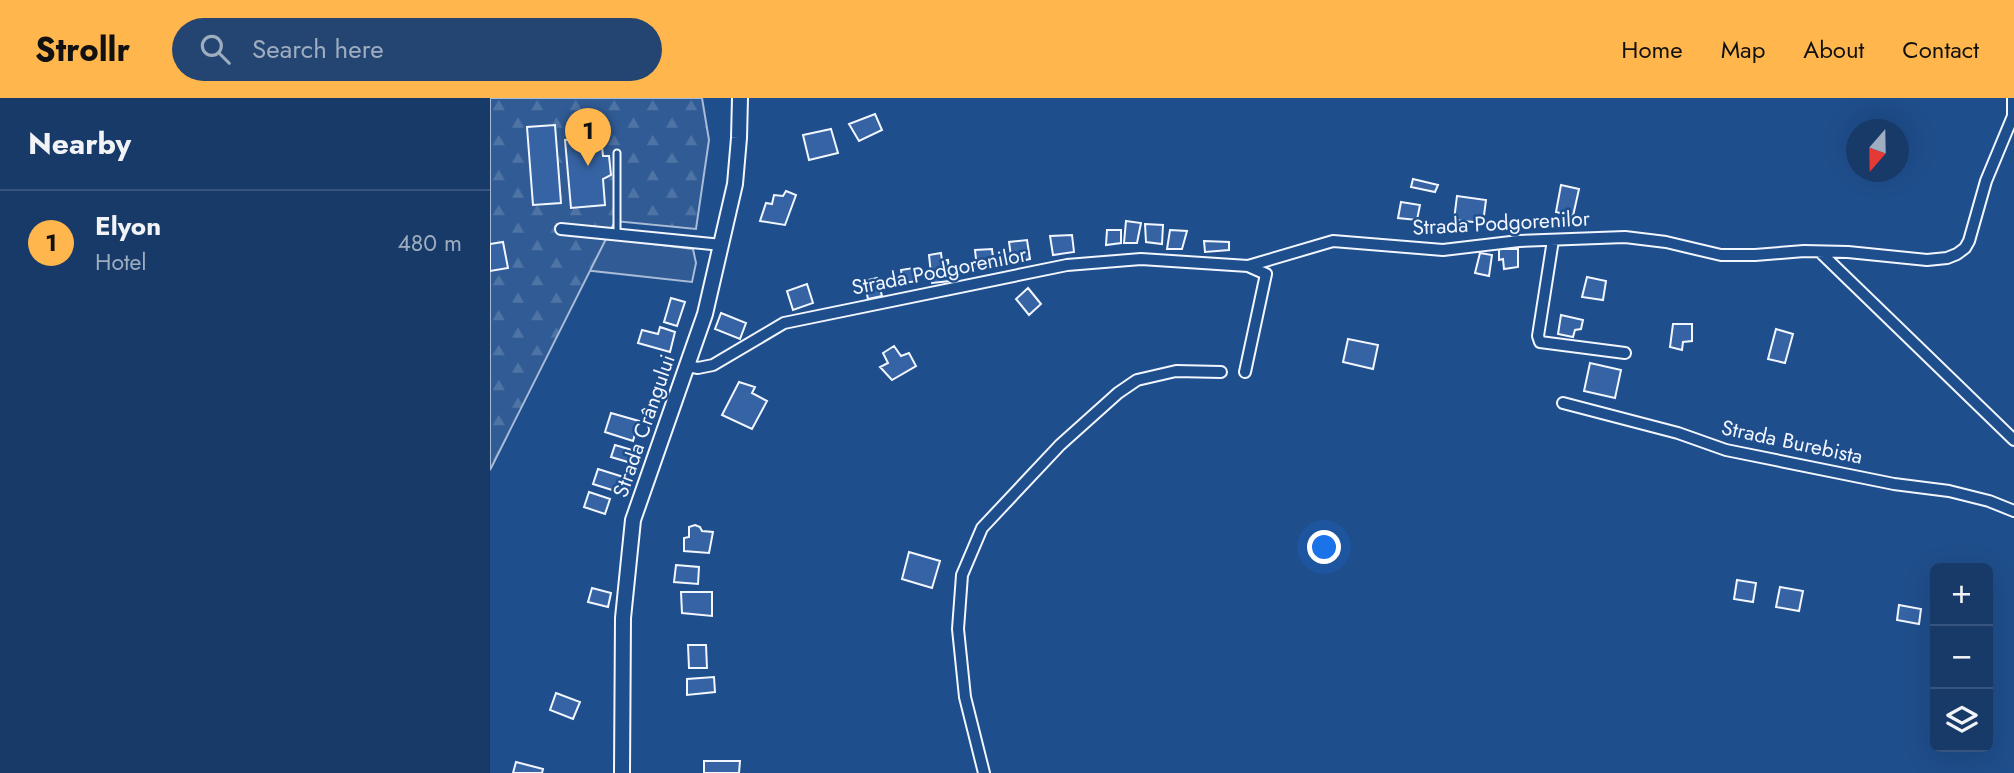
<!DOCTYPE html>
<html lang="en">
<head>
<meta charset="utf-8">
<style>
	body { margin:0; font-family:Jost,sans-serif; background:#244571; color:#f1f3f6 }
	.controls { position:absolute; right:21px; bottom:21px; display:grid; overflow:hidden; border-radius:10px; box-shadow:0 7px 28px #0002 }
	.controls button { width:63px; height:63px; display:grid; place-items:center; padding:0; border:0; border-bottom:2px solid #36547d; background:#173a69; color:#f1f3f6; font:35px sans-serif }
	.compass { position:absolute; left:1356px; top:21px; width:63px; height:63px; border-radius:50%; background:#173a69; box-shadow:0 7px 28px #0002; rotate:200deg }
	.you { position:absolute; left:835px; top:450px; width:24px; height:24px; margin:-18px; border:5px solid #fff; border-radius:50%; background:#1a73e8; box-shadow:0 0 0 10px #1a73e833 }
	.badge { display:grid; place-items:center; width:46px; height:46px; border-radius:50%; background:#ffb74d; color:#111; font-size:23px; font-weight:700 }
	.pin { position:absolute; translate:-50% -58px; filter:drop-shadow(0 2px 4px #0008) }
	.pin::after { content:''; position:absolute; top:37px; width:24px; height:21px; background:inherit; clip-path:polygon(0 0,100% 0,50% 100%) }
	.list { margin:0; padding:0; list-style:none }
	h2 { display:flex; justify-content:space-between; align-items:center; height:91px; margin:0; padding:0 28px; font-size:30px }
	h2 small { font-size:23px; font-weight:400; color:#9eadc0 }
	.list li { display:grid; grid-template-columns:46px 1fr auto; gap:21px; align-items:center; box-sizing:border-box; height:105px; padding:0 28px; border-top:2px solid #36547d }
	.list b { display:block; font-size:26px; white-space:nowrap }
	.list p { margin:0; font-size:23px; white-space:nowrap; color:#9eadc0 }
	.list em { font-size:23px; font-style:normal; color:#9eadc0 }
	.icon { flex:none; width:38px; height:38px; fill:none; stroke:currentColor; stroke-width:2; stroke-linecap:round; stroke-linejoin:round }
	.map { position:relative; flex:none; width:1524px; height:675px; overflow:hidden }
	header { display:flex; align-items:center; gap:42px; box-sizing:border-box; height:98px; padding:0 35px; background:#ffb74d; color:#111 }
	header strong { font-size:33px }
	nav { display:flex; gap:38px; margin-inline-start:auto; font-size:24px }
	.search { width:490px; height:63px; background:#244571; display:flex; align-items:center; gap:18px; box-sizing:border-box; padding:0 24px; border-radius:38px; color:#9eadc0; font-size:26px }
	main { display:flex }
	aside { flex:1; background:#173a69 }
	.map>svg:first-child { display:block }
	.built { fill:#305b95; stroke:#a8bbd7; stroke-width:2 }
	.forest { fill:url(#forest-firs); stroke:#a8bbd7; stroke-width:2 }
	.building { fill:#3563a3; stroke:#f2f6ff; stroke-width:2 }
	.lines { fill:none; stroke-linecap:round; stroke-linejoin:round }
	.service-casing { stroke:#f2f6ff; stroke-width:9 }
	.minor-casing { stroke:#f2f6ff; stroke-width:14 }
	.secondary-casing { stroke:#f2f6ff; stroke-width:18 }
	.service { stroke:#1f4e8c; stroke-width:5 }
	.minor { stroke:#1f4e8c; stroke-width:10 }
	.secondary { stroke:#1f4e8c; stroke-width:14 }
	.labels { text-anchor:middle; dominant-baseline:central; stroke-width:5; stroke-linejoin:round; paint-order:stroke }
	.street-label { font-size:21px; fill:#f2f6ff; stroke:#1f4e8c }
</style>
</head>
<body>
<header>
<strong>Strollr</strong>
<div class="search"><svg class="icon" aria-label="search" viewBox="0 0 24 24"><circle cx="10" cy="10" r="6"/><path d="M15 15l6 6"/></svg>Search here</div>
<nav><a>Home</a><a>Map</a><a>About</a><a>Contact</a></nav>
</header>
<main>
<aside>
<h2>Nearby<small></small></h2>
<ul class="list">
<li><span class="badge">1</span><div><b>Elyon</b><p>Hotel</p></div><em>480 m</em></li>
</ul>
</aside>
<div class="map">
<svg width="1524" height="675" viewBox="0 0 1524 675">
	<defs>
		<pattern id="forest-firs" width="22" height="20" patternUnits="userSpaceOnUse" patternTransform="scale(1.75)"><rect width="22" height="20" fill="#305b95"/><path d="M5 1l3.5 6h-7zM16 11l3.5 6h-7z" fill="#4e73a5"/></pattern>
	</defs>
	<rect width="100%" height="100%" fill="#1f4e8c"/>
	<path class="built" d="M98,138L203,151L206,165L202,184L94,172Z"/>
	<path class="forest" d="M0,0H212L219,42L206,131L125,123L0,372Z"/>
	<path class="building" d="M385,16L392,32L369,43L359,26Z
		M65,27L71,105L43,107L37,29Z
		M341,31L348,55L319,62L313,37Z
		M111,39L113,58H119L121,77L113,81L115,107L81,110L75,42Z
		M923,81L948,87L945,94L921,89Z
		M1071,87L1089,91L1083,118L1066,114Z
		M296,93L306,97L295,127L270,123L276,105L282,106L284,97L293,98Z
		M967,98L996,102L993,125L964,122Z
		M911,104L930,107L927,122L908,120Z
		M636,123L651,125L647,145H634Z
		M655,126L673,127L672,146L656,144Z
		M617,132H631V145L616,147Z
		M680,132L697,133L692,151H677Z
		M582,137L584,154L563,157L560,138Z
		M537,142L540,161L522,165L519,144Z
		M714,143L739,144V152L715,154Z
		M13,144L18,170L0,173V146Z
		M502,151L504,168L487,170L485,152Z
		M1009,151H1028V169L1014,171L1013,161L1009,162Z
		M451,155L452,163L458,162L460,183L442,185L439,157Z
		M990,155L1002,157L999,178L985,175Z
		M423,170L428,183L413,185L411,172Z
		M1097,179L1116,183L1113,202L1092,199Z
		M387,180L392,198L378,201L374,183Z
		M317,186L323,205L303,212L297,193Z
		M538,190L551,206L539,217L526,201Z
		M181,200L195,204L187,228L174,224Z
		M231,215L256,225L250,241L225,231Z
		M1071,217L1093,222L1091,231L1085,232L1083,239L1068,236Z
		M1183,226H1202V243L1193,244L1192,252L1180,249Z
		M170,229L185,234L180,254L148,245L152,232L168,236Z
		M1286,231L1303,236L1295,265L1278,261Z
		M858,241L888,247L883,271L853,264Z
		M404,248L411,258L419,255L426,268L402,282L390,269L398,265L393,255Z
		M1100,265L1131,272L1125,300L1094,293Z
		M249,284L265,289L262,295L277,303L262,331L232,317Z
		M121,315L149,323L143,343L115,334Z
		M125,347L152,355L148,367L121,359Z
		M108,371L143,382L138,397L103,386Z
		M99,394L120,401L115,416L94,409Z
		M205,427L210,429L212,433L223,434L219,455L194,453V440L199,439V429Z
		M419,454L450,463L442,490L412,481Z
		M186,467L209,469L208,486L184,484Z
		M1247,482L1266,485L1263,504L1244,501Z
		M1290,489L1313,493L1309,513L1286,509Z
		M102,490L121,495L118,509L98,504Z
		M191,494H222V518L192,515Z
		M1409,507L1431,511L1429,526L1407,522Z
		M198,547H216L217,570H199Z
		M224,579L225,594L197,597V581Z
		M66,595L90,604L83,621L60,612Z
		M214,663H250L249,675H214Z
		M26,664L53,671L52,675H23Z"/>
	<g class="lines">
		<g class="service-casing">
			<path id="service" d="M127,137V55"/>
		</g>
		<g class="minor-casing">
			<path id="minor" d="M71,131L232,147
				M1063,142L1048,238L1050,244L1135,255
				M1331,155L1524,342
				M197,268L208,270L223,267L294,225L577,167L651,161L758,168L843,143L953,152L1029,143L1135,139L1176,144L1231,157H1265L1314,153L1358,154L1437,162L1457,160L1467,156L1475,150L1479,143L1496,83L1523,18V0
				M755,274L776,176L758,168
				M1073,305L1188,335L1236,352L1404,386L1459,393L1499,403L1524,413
				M494,675L475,599L468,531L472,477L492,430L570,347L628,295L647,282L686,273L731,274"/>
		</g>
		<g class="secondary-casing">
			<path id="secondary" d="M132,675L133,520L143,422L215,216L245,86L249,40L250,0"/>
		</g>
		<use href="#service" class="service"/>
		<use href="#minor" class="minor"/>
		<use href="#secondary" class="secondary"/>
	</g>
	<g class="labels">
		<g class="street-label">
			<text transform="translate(1011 125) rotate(-3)">Strada Podgorenilor</text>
			<text transform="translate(449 173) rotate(-11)">Strada Podgorenilor</text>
			<text transform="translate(154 328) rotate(-71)">Strada Crângului</text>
			<text transform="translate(1302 344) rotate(12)">Strada Burebista</text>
		</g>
	</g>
</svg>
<div class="controls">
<button>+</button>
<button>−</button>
<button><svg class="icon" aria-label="layers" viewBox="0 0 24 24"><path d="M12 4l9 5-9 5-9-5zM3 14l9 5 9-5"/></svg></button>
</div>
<svg class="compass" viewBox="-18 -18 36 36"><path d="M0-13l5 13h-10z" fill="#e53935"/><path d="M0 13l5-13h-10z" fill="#9eadc0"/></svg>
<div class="you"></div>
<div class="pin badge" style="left:98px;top:68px">1</div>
</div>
</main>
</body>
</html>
